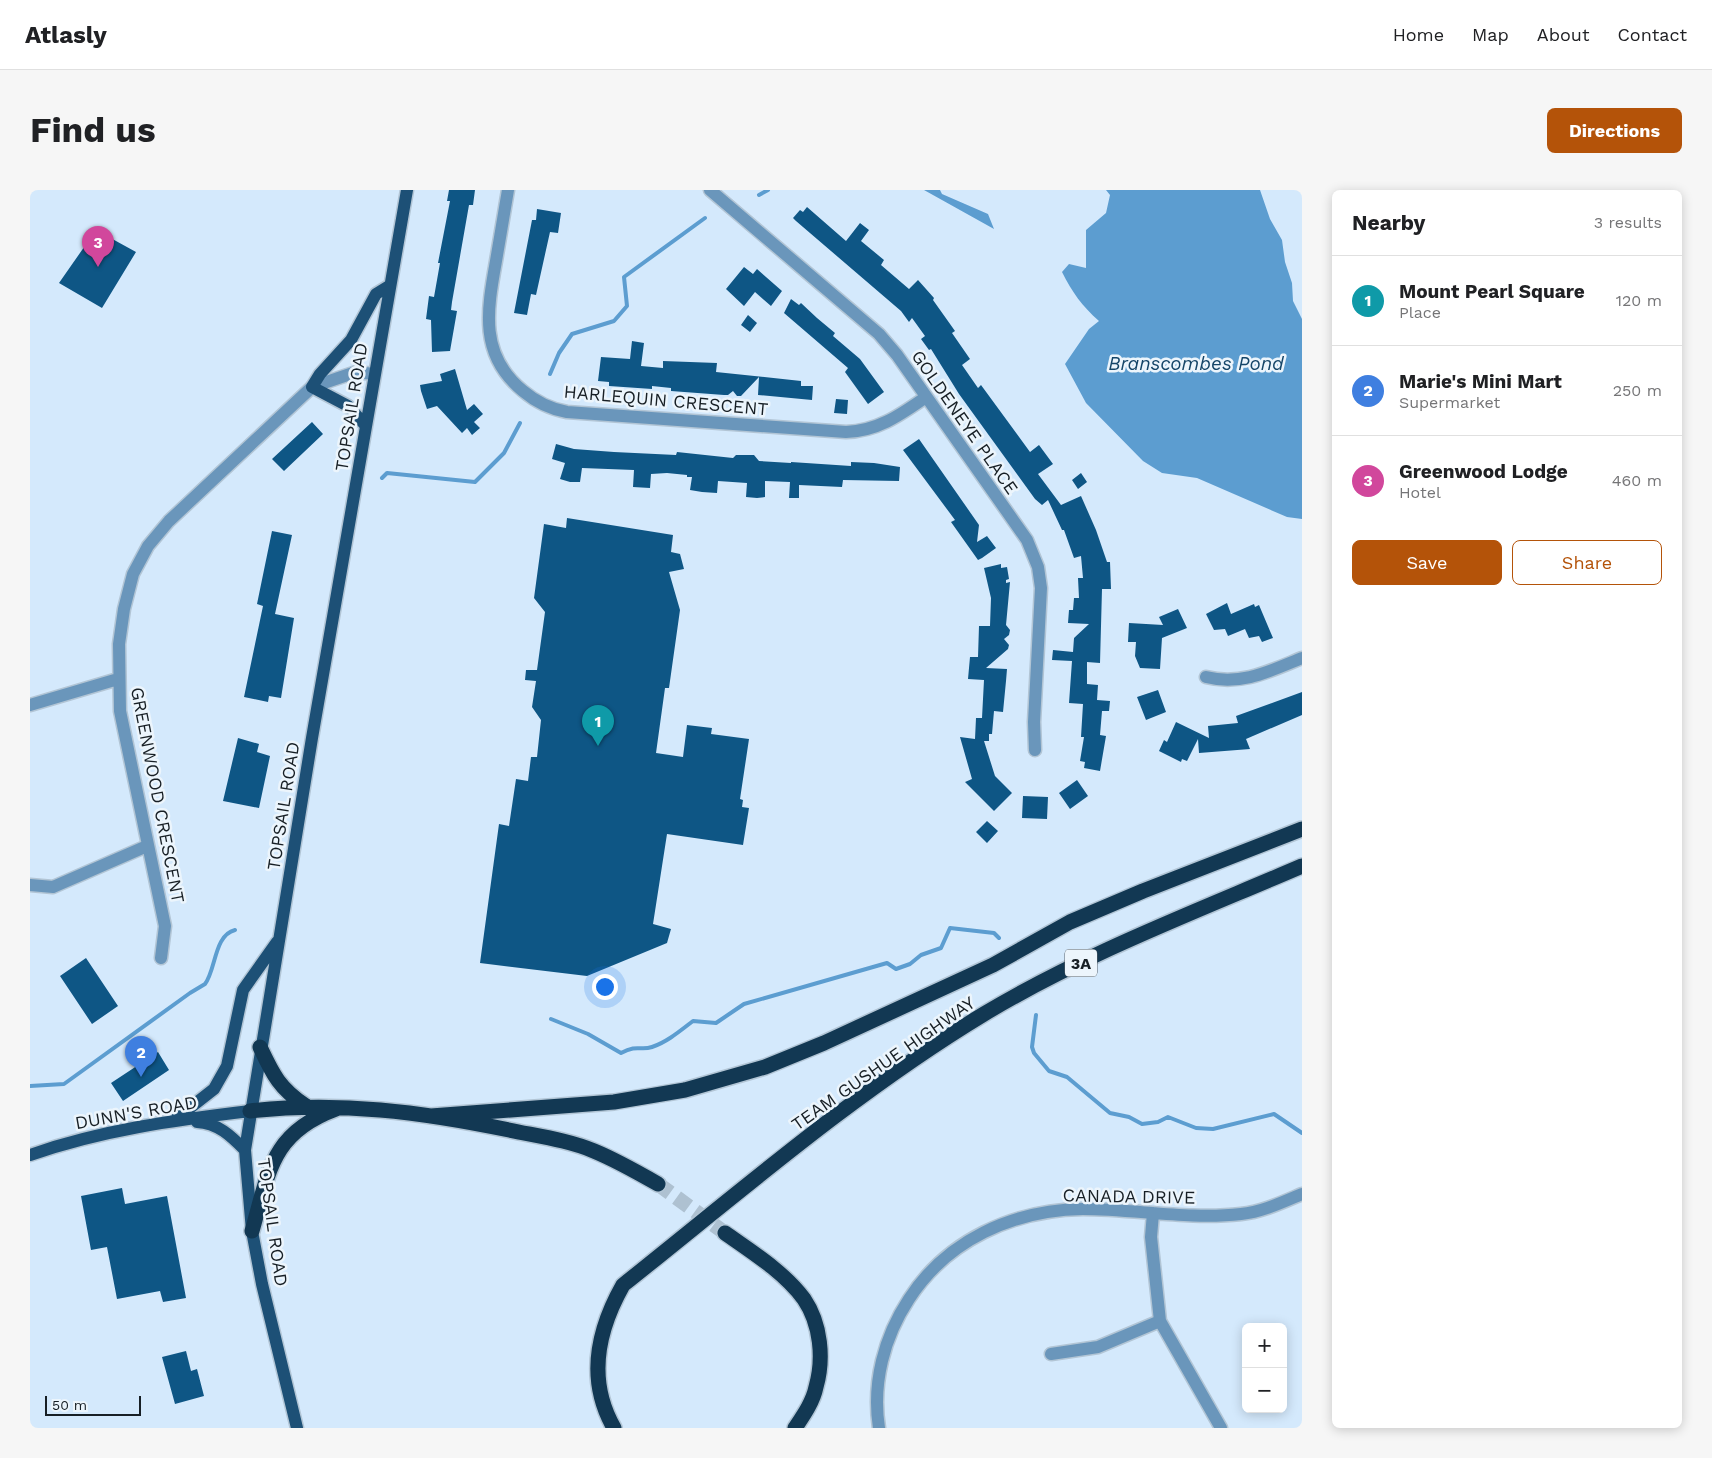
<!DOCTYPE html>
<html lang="en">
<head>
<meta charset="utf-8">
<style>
	body { margin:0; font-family:"Work Sans",sans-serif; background:#f6f6f6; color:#202124 }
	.controls { position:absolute; right:15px; bottom:15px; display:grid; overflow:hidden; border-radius:8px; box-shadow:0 2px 12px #0003 }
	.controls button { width:45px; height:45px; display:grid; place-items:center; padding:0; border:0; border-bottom:1px solid #e0e0e0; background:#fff; color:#202124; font:25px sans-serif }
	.scale { position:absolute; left:15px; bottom:12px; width:96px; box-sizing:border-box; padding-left:5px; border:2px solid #171f25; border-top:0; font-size:14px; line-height:18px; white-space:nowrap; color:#171f25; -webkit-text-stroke:4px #ecf5fc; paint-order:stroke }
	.you { position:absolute; left:574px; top:796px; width:18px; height:18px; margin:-12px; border:4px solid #fff; border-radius:50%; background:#1a73e8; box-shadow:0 0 0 8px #1a73e833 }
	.badge { display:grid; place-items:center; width:32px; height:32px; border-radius:50%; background:#b45309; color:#fff; font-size:16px; font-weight:700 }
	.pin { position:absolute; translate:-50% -41px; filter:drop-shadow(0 1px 2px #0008) }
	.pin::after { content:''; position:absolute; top:26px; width:18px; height:15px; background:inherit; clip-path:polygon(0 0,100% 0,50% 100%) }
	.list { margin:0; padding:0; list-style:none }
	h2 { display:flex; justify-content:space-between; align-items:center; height:65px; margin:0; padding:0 20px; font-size:21px }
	h2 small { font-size:16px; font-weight:400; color:#757577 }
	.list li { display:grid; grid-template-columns:32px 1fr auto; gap:15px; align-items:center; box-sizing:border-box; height:90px; padding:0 20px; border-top:1px solid #e0e0e0 }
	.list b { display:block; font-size:19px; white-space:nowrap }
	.list p { margin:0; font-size:16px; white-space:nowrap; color:#757577 }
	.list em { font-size:16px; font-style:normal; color:#757577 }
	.actions { display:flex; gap:10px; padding:15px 20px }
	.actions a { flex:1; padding:11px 0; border:1px solid #b45309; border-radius:8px; text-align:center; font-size:18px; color:#b45309 }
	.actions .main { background:#b45309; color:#fff }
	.map { position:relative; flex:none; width:1272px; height:1238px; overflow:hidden; border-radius:8px }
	header { display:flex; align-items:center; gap:30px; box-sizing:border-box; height:70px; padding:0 25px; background:#fff; border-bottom:1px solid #e0e0e0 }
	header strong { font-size:24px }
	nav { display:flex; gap:28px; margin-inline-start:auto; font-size:18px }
	.intro { display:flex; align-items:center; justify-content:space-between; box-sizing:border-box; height:120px; padding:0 30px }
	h1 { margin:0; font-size:35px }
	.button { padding:12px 22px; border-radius:8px; background:#b45309; color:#fff; font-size:18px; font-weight:700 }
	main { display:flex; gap:30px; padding:0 30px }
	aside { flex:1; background:#fff; border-radius:8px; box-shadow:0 2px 12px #0003 }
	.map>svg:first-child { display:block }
	.water { fill:#5c9dd0 }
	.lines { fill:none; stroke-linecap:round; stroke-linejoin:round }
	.stream { stroke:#5c9dd0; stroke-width:4 }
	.building { fill:#0e5685 }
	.highway-tunnel { stroke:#aec1d1; stroke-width:15; stroke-dasharray:15 8; stroke-linecap:butt }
	.minor-casing { stroke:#b2c5d5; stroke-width:15 }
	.major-casing { stroke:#b2c5d5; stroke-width:15 }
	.highway-casing { stroke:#b2c5d5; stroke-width:18 }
	.minor { stroke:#6a96bb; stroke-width:12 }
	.major { stroke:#1d5076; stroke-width:12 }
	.highway { stroke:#123853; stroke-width:15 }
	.labels { text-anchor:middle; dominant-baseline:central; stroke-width:5; stroke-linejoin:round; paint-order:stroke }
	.shield { fill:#ecf5fc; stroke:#575f66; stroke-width:1 }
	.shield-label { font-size:16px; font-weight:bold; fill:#171f25 }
	.street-label { font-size:18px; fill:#171f25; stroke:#ecf5fc }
	.water-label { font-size:19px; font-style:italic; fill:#144568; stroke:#ecf5fc }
</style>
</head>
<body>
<header>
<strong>Atlasly</strong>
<nav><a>Home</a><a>Map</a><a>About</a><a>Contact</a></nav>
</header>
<div class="intro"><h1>Find us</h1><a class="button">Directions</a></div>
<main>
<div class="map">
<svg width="1272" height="1238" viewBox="0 0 1272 1238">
	<rect width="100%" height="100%" fill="#d4e9fc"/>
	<path class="water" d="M894,0H910L912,4L958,24L964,39Z
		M1076,0H1230L1240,29L1252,50L1255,72L1262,93L1263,111L1272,129V329L1257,327L1167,288L1132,283L1113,271L1056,213L1035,174L1059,139L1069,131C1052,116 1042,102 1032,82L1039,74L1056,78V40L1076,23L1080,5Z"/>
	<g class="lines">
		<path class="stream" d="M729,5L738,0
			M520,184L529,163L542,144L584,131L597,116L594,87L675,28
			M352,288L357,283L445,292L474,263L490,233
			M1006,825L1002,857L1004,863L1019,881L1037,887L1080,923L1099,927L1112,934L1128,932L1138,927L1166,938L1183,939L1244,924L1272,943
			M521,829L558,844L591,863C608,854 610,861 622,857C637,852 650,841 663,831L686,833L714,814L850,775L857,773L866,779L880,774L891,765L911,758L920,738L964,743L969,748
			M0,896L34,894L160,803L175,794C186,780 184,745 205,740"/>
	</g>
	<path class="building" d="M419,0H445L443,15H439L422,112L421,120L427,121L420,161L402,162L401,130L396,129L399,106L404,107L410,73H408L420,11H417Z
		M777,17L816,51L830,33L839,40L831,51L854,70L851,75L879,99L888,90L904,108L903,110L925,141L922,143L940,169L932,175L948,198L951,195L1000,262L1009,255L1023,274L1008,284L1031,315L1051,306L1066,340L1077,372H1080L1081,399H1072L1070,473L1057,472V494L1068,495L1067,510L1080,511L1079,521H1072L1070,545L1076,546L1070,581L1054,578L1055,572L1050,571L1054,547H1051L1053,514L1039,513L1042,471L1022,470L1023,460L1043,462L1044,448L1059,434L1038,433L1039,420H1043L1044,408H1049L1048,388H1053L1051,366L1044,368L1034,340H1032L1018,310L1012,315L1005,309L929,204L901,159L899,160L891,149L895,146L882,128L879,132L871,121L766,31L763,28L770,20L773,22Z
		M507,19L531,23L528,43L520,42L506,105L501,104L497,125L484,123L502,30H506Z
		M66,40L106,62L72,118L29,93Z
		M714,77L723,84L727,79L752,101L741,116L725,102L714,116L696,99Z
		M761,109L769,115L771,113L787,128L805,143L803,146L830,169L854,202L838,214L815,182L818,178L754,123Z
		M718,125L727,133L720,142L711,135Z
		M602,151L614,153L611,176L633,178V171L687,173L686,182L771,191V196H783L782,210L728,205L729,187L711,206H707L703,201L698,205H694L641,201V198L622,196V199L579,196V192L568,191L571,167L600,169Z
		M425,179L437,220L444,214L453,224L444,232L450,238L442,245L437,238L432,243L407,216L397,219L391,201L390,195L412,191L410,184Z
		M806,209L818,210L817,224L804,223Z
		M282,232L293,244L254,281L242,269Z
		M889,249L949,335L947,352L957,346L966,358L952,368L948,370L921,332L925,330L873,260Z
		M526,254L544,259L584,262L646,265L647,262L703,268L706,265H724L729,271L761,273V272L821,276V272L844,273L870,277L869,291L813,290L812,297L769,295V308H759L760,292L735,291V307L727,308L716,307L717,293L688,291L687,303L672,302L660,300L662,287H657V285L637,283L621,284L620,298L603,297L604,280L552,278L550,292H540L530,289L535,273L522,269Z
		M1051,283L1057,292L1048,299L1042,290Z
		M537,328L643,345L641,362L650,364L654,379L639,382L650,420L639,498H635L626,563L653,567L657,535L682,538L681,544L719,549L710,609L713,610L712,617L719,618L713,655L637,644L623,734L641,739L637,753L557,786L450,773L469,634L479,636L486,589L498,591L501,567H507L511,530L502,517L506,491L495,490L496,480H507L515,422L504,408L514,334L536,338Z
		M242,341L262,345L245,424L264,428L251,508L239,506L238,512L214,507L233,416L227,414Z
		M971,374V378L977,377L979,389L976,390V393L980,392L976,435L980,440L979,445L974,449L979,455L978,459L956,478L977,479L976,491L973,522L964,521L962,544H959V551H954L965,586L982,603L964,621L935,592L942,589L930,547L945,549L946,528H952L954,490L938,489L940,467H948L949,436H960L961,408L954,378Z
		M1197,413L1201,424L1224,414L1225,417L1229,415L1243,448L1232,452L1229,446L1219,448L1215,439L1198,446L1195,439L1184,440L1176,424Z
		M1148,419L1157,438L1132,448L1130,479L1110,478L1105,466L1106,452H1098L1099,433L1133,435L1129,427Z
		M1128,500L1136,522L1116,530L1107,507Z
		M1272,502V525L1216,549L1220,559L1169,563L1168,549L1157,571L1152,569L1151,572L1129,561L1134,550L1137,552L1146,532L1179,548L1178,536L1208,533L1206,526Z
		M208,548L229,554L227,562L240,566L229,618L193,611Z
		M1047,590L1058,606L1040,619L1029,603Z
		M993,606L1018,607L1017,629L992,628Z
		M957,631L968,641L957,653L946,642Z
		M56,768L88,816L62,834L30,786Z
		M128,862L139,880L93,911L81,893Z
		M92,998L95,1014L137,1006L156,1108L133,1112L130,1101L87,1109L77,1057L61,1060L51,1006Z
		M156,1161L161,1181L167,1179L174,1206L145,1214L132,1167Z"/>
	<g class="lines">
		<path class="highway-tunnel" d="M628,994L695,1043"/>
		<g class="minor-casing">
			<path id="minor" d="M478,0C474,24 470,48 466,71C457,121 449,165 493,201C506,212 520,219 537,222L816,242C848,241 870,225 896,207
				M680,0L849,144L867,165L997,350L1008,377L1011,398L1004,532L1005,560
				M1176,487C1211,496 1240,481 1272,468
				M0,515L88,489
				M0,695L23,697L117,656
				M131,768L135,736L90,521L89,454L94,419L103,384L118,356L139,331L282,197L326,182L344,184
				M1123,1023L1121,1047L1130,1131L1191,1238
				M1021,1164L1068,1157L1130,1131
				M849,1238C842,1193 854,1147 879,1109C917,1050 983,1020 1053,1019C1105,1019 1159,1030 1211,1024C1232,1022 1253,1012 1272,1004"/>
		</g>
		<g class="major-casing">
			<path id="major" d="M336,236L318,216L282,197L290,184L321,150L346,104L359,96
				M147,928L184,899L197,876L213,800L247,752
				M167,932C188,933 201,946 215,960
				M0,965C71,940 145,930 220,921
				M267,1238L232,1094L222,1041L215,960L282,548L377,0"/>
		</g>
		<g class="highway-casing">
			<path id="highway" d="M230,857C243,885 250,899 276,916
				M220,921C309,911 392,922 479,940C507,946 538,950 564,961C586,970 607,982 628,994
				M401,926L584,912L655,900L735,877L794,853L963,775L1040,732L1113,701L1272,639
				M222,1041C239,982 241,943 306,919
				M695,1043C722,1062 754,1082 774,1109C791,1134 794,1169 786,1197C783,1212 773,1226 765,1238
				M584,1238C557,1191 567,1141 593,1095C710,1002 825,902 954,824C1054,764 1165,722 1272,676"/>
		</g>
		<use href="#minor" class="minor"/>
		<use href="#major" class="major"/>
		<use href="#highway" class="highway"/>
	</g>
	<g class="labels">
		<rect class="shield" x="1035" y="759.5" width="32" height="27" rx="4"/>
		<g class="shield-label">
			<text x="1051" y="773">3A</text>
		</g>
		<g class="street-label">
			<text transform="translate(636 210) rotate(5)">HARLEQUIN CRESCENT</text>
			<text transform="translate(321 217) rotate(-81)">TOPSAIL ROAD</text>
			<text transform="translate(935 232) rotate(55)">GOLDENEYE PLACE</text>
			<text transform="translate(128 605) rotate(79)">GREENWOOD CRESCENT</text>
			<text transform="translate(253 616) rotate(-81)">TOPSAIL ROAD</text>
			<text transform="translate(853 873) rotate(-35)">TEAM GUSHUE HIGHWAY</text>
			<text transform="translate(106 922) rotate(-10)">DUNN'S ROAD</text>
			<text transform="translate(1099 1006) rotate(1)">CANADA DRIVE</text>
			<text transform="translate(243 1032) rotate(82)">TOPSAIL ROAD</text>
		</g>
		<g class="water-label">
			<text x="1166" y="173">Branscombes Pond</text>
		</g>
	</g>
</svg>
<div class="controls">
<button>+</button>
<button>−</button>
</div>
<div class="scale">50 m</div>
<div class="you"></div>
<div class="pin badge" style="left:568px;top:556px;background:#0f9aa8">1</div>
<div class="pin badge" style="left:111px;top:887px;background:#3f7fe0">2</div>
<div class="pin badge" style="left:68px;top:77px;background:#d1479c">3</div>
</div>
<aside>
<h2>Nearby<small>3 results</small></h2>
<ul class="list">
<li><span class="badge" style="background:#0f9aa8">1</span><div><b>Mount Pearl Square</b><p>Place</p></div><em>120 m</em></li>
<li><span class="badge" style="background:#3f7fe0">2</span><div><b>Marie's Mini Mart</b><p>Supermarket</p></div><em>250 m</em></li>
<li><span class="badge" style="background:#d1479c">3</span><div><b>Greenwood Lodge</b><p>Hotel</p></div><em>460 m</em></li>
</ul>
<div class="actions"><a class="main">Save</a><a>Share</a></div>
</aside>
</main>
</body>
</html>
